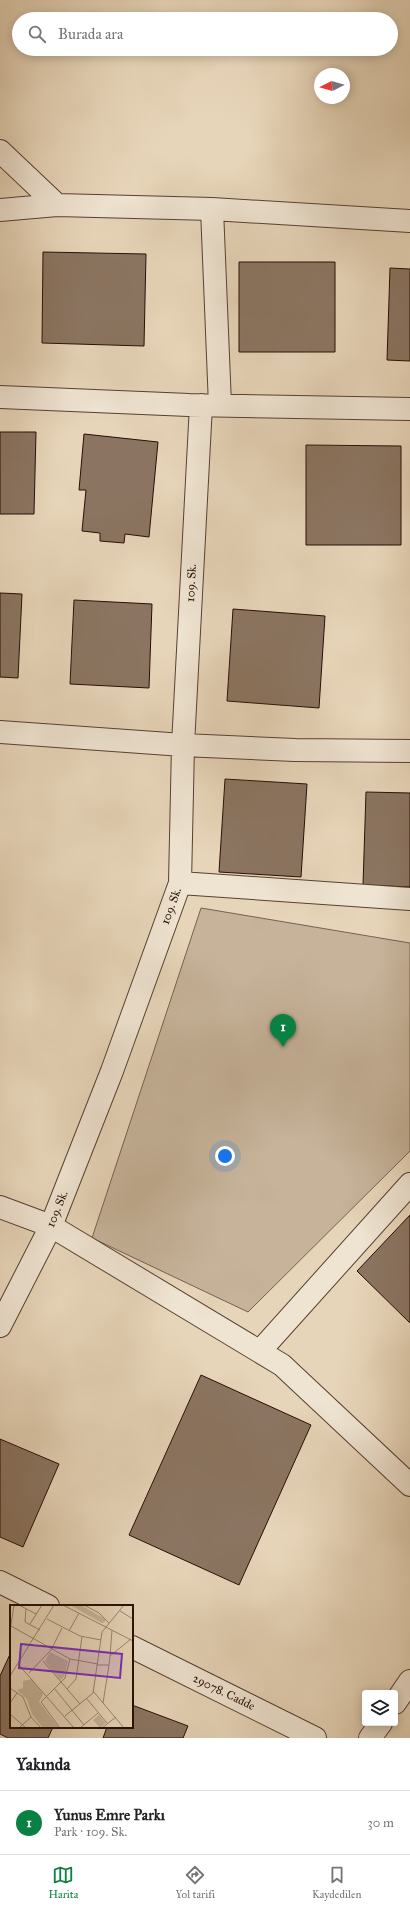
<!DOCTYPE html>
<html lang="tr">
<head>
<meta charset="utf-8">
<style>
	body { margin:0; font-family:"IM FELL Great Primer",serif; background:#f6f6f6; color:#202124 }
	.controls { position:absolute; right:12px; bottom:12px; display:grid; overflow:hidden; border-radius:4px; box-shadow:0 2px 10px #0003 }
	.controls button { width:36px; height:36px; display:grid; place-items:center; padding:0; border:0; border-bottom:1px solid #e0e0e0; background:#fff; color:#202124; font:20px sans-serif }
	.compass { position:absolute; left:314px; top:68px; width:36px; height:36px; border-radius:50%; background:#fff; box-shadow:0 2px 10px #0003; rotate:264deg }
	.you { position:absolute; left:225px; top:1156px; width:14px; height:14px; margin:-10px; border:3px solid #fff; border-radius:50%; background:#1a73e8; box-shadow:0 0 0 6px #1a73e833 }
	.badge { display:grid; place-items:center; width:26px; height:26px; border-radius:50%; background:#0b8043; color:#fff; font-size:13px; font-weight:700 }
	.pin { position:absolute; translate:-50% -33px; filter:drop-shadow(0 1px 2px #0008) }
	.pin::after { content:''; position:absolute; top:21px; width:14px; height:12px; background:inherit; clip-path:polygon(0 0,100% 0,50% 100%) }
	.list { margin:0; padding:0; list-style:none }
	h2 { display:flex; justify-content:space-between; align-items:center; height:52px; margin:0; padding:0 16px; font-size:17px }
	h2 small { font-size:13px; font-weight:400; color:#757577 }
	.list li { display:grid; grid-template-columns:26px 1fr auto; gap:12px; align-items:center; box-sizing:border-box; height:64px; padding:0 16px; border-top:1px solid #e0e0e0 }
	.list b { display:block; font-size:15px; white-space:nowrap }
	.list p { margin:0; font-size:13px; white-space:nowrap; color:#757577 }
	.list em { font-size:13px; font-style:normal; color:#757577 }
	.icon { flex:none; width:22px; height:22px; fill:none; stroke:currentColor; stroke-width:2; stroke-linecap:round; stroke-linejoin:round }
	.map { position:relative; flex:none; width:410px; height:1738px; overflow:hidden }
	.search { position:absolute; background:#fff; box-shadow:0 2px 10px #0003; left:12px; right:12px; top:12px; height:44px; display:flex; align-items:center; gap:10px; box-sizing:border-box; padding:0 14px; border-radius:22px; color:#757577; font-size:15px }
	.sheet { height:116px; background:#fff }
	nav { display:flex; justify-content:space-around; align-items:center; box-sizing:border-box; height:56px; border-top:1px solid #e0e0e0; background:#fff; font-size:11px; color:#757577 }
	nav a { display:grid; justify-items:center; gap:2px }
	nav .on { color:#0b8043 }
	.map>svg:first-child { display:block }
	.green { fill:#c6b39a; stroke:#76604f }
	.building { fill:#8b7562; stroke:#270e04 }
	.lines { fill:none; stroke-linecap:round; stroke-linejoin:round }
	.minor-casing { stroke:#574031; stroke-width:24 }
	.minor { stroke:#efe4d2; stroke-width:22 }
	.labels { text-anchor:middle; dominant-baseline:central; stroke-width:3; stroke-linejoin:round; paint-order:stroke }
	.street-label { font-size:12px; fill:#270e04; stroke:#efe4d2 }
	.inset-road { fill:none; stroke:#9a8571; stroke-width:1 }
	.view { fill:#7b2cbf; fill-opacity:0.15; stroke:#7b2cbf; stroke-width:2 }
	.inset-edge { fill:none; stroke:#270e04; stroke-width:2 }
</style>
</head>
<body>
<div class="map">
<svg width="410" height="1738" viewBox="0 0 410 1738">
	<rect width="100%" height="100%" fill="#e7d5b9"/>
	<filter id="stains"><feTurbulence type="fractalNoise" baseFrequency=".005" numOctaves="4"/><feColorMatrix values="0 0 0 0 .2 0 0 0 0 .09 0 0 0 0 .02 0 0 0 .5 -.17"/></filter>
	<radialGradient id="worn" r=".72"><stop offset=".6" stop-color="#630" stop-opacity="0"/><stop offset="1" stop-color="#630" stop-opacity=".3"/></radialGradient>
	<path class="green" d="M201,908L410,943V1151L248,1312L92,1238Z"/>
	<path class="building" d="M43,252L146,254L144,346L42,343Z
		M239,262H335V352H239Z
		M390,268L410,269V361L387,360Z
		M0,432H36L34,514H0Z
		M84,434L158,442L149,537L125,534L124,543L100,541V533L82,531L86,490H79Z
		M306,445L401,446V545H306Z
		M0,593L22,594L18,678L0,677Z
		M74,600L152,604L149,688L70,684Z
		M233,609L325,616L319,708L227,701Z
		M225,779L307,784L301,877L219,872Z
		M366,792L410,793V887L363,885Z
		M410,1215V1323L357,1271Z
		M201,1375L311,1425L239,1585L129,1535Z
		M0,1439L59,1464L23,1547L0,1537Z
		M11,1652V1727H53L48,1738H8L0,1734V1676Z
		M132,1705L188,1726L183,1738H103L107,1727H132Z"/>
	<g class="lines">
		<g class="minor-casing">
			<path id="minor" d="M0,151L57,205L212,209
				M0,210L57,205
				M0,397L189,405L410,409
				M220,405L212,209L410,221
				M0,732L183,745L295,750L410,751
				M180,883L410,899
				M0,1207L51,1226L282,1365L410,1485
				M0,1326L51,1226L112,1071L180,883L183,745L201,405
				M260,1351L410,1184
				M0,1582L48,1606
				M132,1647L315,1738
				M395,1703L410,1681
				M370,1738L381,1723"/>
		</g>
		<use href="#minor" class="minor"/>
	</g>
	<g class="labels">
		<g class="street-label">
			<text transform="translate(191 583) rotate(-87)">109. Sk.</text>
			<text transform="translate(171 906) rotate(-70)">109. Sk.</text>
			<text transform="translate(57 1209) rotate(-68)">109. Sk.</text>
			<text transform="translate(224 1692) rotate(26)">29078. Cadde</text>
		</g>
	</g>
	<g transform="translate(10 1605)">
		<rect width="123" height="123" fill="#e7d5b9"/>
		<path d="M60,0H71L95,14V17L92,18ZM40,47L58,56L54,72L50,75L35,56ZM22,74L33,89L29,97L49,123H33L22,109L17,94L7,85L13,83V76ZM89,110L96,118L90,123L83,115Z" fill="#c6b39a"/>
		<path class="inset-road" d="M9,0L26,9M53,0L123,36M74,0L89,8L99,18M16,4L15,17L30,25M110,6L123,14M37,14L70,31L91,35M20,19L32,0M1,21L60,54L88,59M0,26L4,0M59,26L69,8M100,51L102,25M33,56L70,99M8,59L64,123M87,60H99L93,98M99,60L100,51L121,34M19,68L41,45L52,23M0,71L44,0M0,83L13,92L21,112L9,123M44,83L74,120M57,84L66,74L72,32M83,86L114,123M77,94L97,118M0,98L7,88M0,109L16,123M55,111L83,88L92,27L114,0M21,112L31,123M50,123L31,97L55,73L60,54M70,123L88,108M92,123L106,112"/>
		<path class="view" d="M11,39L112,49L110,73L9,63Z"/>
		<rect width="123" height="123" class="inset-edge"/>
	</g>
	<rect width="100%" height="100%" filter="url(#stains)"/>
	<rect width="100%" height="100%" fill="url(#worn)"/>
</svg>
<div class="controls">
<button><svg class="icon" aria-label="layers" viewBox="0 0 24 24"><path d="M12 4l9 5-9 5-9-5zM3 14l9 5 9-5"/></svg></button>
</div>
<svg class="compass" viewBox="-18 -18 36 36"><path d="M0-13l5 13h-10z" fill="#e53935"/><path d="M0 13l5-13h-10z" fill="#757577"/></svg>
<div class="you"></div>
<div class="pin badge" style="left:283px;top:1047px">1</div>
<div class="search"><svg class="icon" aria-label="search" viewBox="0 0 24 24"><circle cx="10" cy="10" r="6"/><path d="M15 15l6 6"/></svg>Burada ara</div>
</div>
<section class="sheet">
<h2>Yakında<small></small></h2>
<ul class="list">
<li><span class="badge">1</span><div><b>Yunus Emre Parkı</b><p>Park · 109. Sk.</p></div><em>30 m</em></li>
</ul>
</section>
<nav>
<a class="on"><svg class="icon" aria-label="map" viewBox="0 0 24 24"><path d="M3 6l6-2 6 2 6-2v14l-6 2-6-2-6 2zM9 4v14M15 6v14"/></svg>Harita</a>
<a><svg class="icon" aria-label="directions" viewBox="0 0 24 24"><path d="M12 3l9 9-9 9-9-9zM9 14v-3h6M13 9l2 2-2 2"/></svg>Yol tarifi</a>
<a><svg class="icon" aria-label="saved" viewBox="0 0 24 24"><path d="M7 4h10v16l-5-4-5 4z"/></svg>Kaydedilen</a>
</nav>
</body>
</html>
